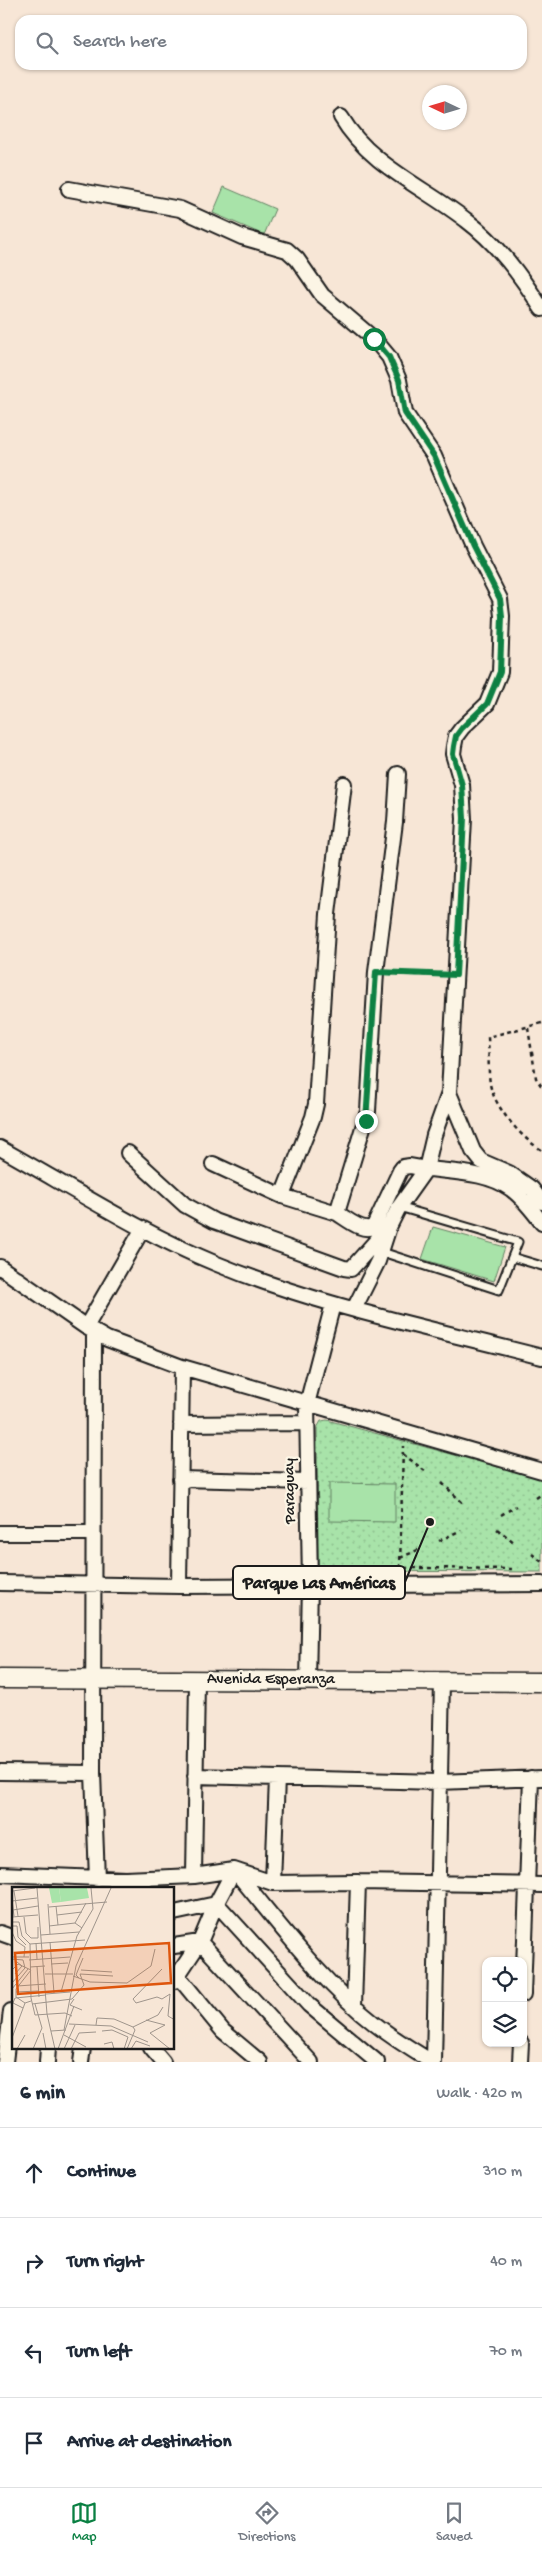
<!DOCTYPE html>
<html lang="en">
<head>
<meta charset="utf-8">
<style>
	body { margin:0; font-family:"Gochi Hand",sans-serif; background:#f6f6f7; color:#1f2937 }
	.controls { position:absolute; right:15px; bottom:15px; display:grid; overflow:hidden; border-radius:10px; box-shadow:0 1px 4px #0004 }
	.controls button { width:45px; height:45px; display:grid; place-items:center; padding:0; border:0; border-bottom:1px solid #e0e1e3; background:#fff; color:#1f2937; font:25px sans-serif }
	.compass { position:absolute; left:422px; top:85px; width:45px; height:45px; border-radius:50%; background:#fff; box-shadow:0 1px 4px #0004; rotate:274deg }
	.stop { position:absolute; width:15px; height:15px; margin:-11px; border:4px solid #0b8043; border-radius:50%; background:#fff }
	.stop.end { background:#0b8043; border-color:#fff; box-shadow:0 1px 5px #0008 }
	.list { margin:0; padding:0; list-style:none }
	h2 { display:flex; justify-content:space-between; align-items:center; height:65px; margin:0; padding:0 20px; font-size:21px }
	h2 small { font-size:16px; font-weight:400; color:#747a83 }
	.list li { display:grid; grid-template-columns:32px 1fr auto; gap:15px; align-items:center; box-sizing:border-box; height:90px; padding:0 20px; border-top:1px solid #e0e1e3 }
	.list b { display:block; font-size:19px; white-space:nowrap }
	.list em { font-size:16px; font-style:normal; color:#747a83 }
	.icon { flex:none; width:28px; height:28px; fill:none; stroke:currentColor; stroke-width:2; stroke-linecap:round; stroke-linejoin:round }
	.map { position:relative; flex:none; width:542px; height:2062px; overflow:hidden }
	.search { position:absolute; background:#fff; box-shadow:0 1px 4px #0004; left:15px; right:15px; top:15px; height:55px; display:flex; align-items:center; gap:12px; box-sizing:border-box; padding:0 18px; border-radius:15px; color:#747a83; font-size:19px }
	.sheet { height:425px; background:#fff }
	nav { display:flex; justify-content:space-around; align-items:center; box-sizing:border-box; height:70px; border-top:1px solid #e0e1e3; background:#fff; font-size:14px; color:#747a83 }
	nav a { display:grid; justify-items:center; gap:2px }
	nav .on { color:#0b8043 }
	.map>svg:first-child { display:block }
	.park { fill:url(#park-dots); stroke:#628062 }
	.pitch { fill:#a8e3a9; stroke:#628062 }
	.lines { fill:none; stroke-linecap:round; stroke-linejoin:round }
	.service-casing { stroke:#1c1c1c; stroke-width:11 }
	.minor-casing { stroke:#1c1c1c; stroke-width:18 }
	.tertiary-casing { stroke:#1c1c1c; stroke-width:21 }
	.path { stroke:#1c1c1c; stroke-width:2.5; stroke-dasharray:4 4; stroke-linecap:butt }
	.service { stroke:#fcf5e5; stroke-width:7 }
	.minor { stroke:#fcf5e5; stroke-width:14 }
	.tertiary { stroke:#fcf5e5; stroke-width:18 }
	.route { stroke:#0b8043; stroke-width:6 }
	.labels { text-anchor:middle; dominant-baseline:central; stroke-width:4.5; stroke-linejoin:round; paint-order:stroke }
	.street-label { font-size:16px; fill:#1c1c1c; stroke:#fcf5e5 }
	.inset-road { fill:none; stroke:#9f958c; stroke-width:1 }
	.view { fill:#de560d; fill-opacity:0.15; stroke:#de560d; stroke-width:2.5 }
	.inset-edge { fill:none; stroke:#1c1c1c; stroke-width:2.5 }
	.leader { fill:none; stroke:#1c1c1c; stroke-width:2 }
	.callout-dot { fill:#1c1c1c; stroke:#fcf5e5; stroke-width:2 }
	.callout { fill:#fcf5e5; stroke:#1c1c1c; stroke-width:2 }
	.callout-label { font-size:18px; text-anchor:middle; font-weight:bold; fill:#1c1c1c }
</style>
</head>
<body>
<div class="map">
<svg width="542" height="2062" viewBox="0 0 542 2062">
	<defs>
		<pattern id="park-dots" width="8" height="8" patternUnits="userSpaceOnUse" patternTransform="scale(1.25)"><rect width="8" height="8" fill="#a8e3a9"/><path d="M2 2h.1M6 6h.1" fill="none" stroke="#90c291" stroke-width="1.8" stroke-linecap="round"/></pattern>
	</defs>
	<rect width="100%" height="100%" fill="#f7e6d6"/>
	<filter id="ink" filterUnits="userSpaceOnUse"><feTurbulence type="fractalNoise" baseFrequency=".02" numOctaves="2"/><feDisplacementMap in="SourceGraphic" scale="10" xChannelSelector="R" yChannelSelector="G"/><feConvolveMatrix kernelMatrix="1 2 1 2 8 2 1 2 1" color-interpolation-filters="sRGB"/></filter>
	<g filter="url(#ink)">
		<path class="park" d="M327,1420L542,1479V1572L328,1571L320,1568L318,1564L317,1428L321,1421Z"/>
		<path class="pitch" d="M224,187L275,209L264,235L213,213Z
			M433,1227L505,1247L494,1281L422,1259Z
			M329,1483L395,1484V1522L329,1521Z"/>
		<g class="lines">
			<g class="service-casing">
				<path id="service" d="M382,1252L499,1290L518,1242L399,1207
					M512,1257L542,1266"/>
			</g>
			<g class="minor-casing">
				<path id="minor" d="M341,117C369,165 424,187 466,220C498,244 521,276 542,309
					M69,189L180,209L242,237L287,250L297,259L322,295L374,339L389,357L399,380L405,413L434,456L473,546L500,599L502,616L500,672L487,704L462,728L456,736L454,746L453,754L462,785L464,819L449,1093L434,1135L426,1169L399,1207L389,1227L378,1261L354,1309
					M398,774L395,822L376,972L368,1111L337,1213C347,1219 364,1234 374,1226L400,1171L403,1167L410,1166C442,1173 483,1169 511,1189C523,1198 533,1211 542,1223
					M449,1093L473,1151L481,1161L509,1173L532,1189L542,1202
					M0,1148C72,1188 141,1233 217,1264C321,1307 434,1329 542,1357
					M128,1153L185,1205L214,1221L344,1268L351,1269L385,1231
					M213,1164L282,1196L337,1213
					M282,1196L313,1117L316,1104L328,914L344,784
					M0,1267L86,1327L107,1339L182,1367L542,1471
					M86,1327L142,1230
					M94,1331L93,1773L97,1879
					M181,1424L307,1423
					M180,1479L308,1482
					M0,1533H93
					M0,1583L179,1586L542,1584
					M179,1586L182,1367
					M308,1681L310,1584L307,1404L333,1304
					M0,1772L93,1773
					M195,1776L439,1782L542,1778
					M0,1874L126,1879L194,1876L234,1870L273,1883L358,1882L542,1885
					M194,1876L197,1680
					M273,1883L277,1778
					M216,1903L309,2005L377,2062
					M174,1913L216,1904
					M0,1933L14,1938
					M174,1946L200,1942L311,2062
					M174,1976L177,1975L223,2031L260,2062
					M174,1981L200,1942L216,1904L234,1870C278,1922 322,1983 375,2024C393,2038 412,2050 432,2062
					M523,1994L531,1778
					M354,2006L358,1882
					M151,2048L163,2062
					M5,2062L11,2011
					M47,2062L48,2048
					M81,2062L83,2048
					M434,2062L442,1681
					M520,2062L521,2043"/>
			</g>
			<g class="tertiary-casing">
				<path id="tertiary" d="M0,1679L542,1682"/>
			</g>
			<path class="path" d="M390,973L442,975
				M542,1023L488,1037C489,1053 488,1069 490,1084C494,1107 523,1140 542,1150
				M528,1028L536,1078L542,1087
				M403,1454L425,1471
				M442,1483L463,1503
				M536,1498L542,1494
				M501,1515L516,1506
				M497,1529L514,1542
				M439,1541L461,1530
				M532,1554L542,1562
				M400,1558L420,1549
				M324,1567L516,1569
				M400,1568L403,1446"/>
			<use href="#service" class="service"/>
			<use href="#minor" class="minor"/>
			<use href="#tertiary" class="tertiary"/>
		</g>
	</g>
	<g class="lines" filter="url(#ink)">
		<path class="route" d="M366,1121L376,972L456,975L464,818L462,785L453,754L454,746L456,736L462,728L487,704L500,672L502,616L500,599L473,546L434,456L405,413L399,380L389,357L374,339"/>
	</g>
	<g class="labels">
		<g class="street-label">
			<text transform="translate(291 1491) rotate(-91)">Paraguay</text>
			<text x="271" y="1680">Avenida Esperanza</text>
		</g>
	</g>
	<g transform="translate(12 1887)">
		<rect width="162" height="162" fill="#f7e6d6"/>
		<path d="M37,1H47L49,15L40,16Z" fill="#a8e3a9"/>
		<path d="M47,1H75L77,11L49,15Z" fill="#a8e3a9"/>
		<path class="inset-road" d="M25,1L35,127L43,162M0,4L23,1M2,4L6,29M0,13L2,29M0,14L25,11M36,17L38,47M44,19L46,38M37,20L95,15M1,23L26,19M45,28L70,25M0,30L26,28M12,30L14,46L19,51H26V40M0,35H7L10,49L18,57L73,53M63,36L74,16M0,39H5L6,50L14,58M37,39L63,36L70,41M0,45L4,54L13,60L12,70M29,48L67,45M38,55L42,106M24,56L25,72M18,57L19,111L23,128L53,126L60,129M39,63L62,62M0,70H17M0,72L11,73L13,81L0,96M17,73L58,70M39,77L56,76M25,79L27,110M18,80L33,79M150,82L121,112L124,116L145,110L150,112L158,107L156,129L163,133M0,83L6,77L19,83L4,102V110L13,116M69,83L100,85M3,87L10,79L5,75M33,87H61M61,89L78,95L115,96L139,79L143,62M67,91L64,88L71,71M5,99L34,97M0,102L16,82M4,105L27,104M49,105L65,49L81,22L79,1M34,107L58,105M62,112L58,118L70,123M20,117L60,112L72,98L68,87L101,89M11,121L1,116L3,111L34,108M134,133L153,138L138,146L158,162M57,137L99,139L136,155M84,138L85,131L102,132L121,140M121,140L146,128L151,120M52,143L64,79L99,1M39,144L54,143M90,144L100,143L116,150L112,162M31,146L34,162M52,148L74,160M0,151L13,116L19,114M92,157L100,155L102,162M5,162L13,148M21,162L30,141L23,117M46,162L62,119M52,162L63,138M59,162L67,146L84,145M115,162L123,143L121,140M119,162L124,154L138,159"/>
		<path class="view" d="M157,56L159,96L6,107L3,66Z"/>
		<rect width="162" height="162" class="inset-edge"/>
	</g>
	<path class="leader" d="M430 1522L405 1582"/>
	<circle class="callout-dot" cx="430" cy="1522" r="5"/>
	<rect class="callout" x="233" y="1566" width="172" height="33" rx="5"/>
	<g class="callout-label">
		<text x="319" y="1588">Parque Las Américas</text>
	</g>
</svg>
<div class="controls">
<button><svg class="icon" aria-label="locate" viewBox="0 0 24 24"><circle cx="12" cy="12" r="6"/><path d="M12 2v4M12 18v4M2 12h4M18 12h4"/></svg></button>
<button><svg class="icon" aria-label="layers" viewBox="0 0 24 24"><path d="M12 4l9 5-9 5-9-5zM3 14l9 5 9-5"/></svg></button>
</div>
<svg class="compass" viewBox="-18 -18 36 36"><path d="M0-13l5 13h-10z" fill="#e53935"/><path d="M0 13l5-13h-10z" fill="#747a83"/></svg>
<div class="stop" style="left:374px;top:339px"></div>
<div class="stop end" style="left:366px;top:1121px"></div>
<div class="search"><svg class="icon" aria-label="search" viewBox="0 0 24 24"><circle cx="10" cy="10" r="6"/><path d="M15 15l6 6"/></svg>Search here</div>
</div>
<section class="sheet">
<h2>6 min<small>Walk · 420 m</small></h2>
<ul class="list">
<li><svg class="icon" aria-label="ahead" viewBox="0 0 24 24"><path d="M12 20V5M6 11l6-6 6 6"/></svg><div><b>Continue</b></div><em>310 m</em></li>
<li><svg class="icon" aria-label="right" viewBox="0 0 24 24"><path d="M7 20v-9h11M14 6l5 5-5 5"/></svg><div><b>Turn right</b></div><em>40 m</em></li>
<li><svg class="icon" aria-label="left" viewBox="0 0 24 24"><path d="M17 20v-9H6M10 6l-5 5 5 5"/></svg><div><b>Turn left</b></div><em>70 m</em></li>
<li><svg class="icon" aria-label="arrive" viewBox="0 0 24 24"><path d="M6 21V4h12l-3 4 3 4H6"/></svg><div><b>Arrive at destination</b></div></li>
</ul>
</section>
<nav>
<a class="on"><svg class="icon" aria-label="map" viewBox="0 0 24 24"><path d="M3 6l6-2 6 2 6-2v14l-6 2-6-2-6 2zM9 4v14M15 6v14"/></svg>Map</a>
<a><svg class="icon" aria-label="directions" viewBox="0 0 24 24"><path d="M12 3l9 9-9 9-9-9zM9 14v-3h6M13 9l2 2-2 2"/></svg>Directions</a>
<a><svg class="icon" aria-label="saved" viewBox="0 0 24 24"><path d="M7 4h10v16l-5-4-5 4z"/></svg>Saved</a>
</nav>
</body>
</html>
